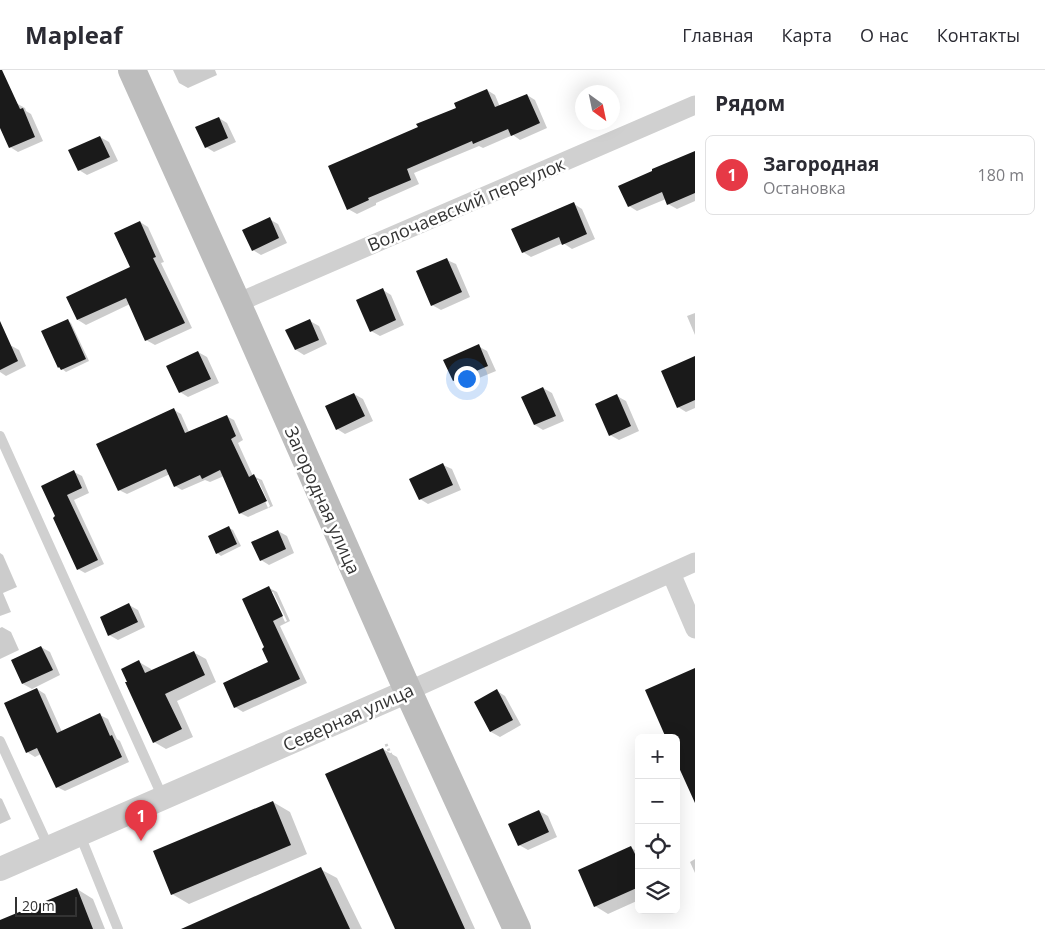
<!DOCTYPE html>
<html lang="ru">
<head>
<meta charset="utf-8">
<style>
	body { margin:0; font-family:"Open Sans",sans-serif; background:#f7f7f7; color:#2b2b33 }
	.controls { position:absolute; right:15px; bottom:15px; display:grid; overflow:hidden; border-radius:8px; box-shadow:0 5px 20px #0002 }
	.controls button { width:45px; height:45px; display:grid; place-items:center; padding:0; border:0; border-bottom:1px solid #e1e1e2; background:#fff; color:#2b2b33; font:25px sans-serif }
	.compass { position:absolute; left:575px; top:15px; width:45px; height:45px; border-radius:50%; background:#fff; box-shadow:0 5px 20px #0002; rotate:147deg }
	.scale { position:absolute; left:15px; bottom:12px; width:62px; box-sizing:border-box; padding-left:5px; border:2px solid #333; border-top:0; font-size:14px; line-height:18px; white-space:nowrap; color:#333; -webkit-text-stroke:4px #fff; paint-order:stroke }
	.you { position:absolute; left:466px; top:308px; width:18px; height:18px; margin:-12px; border:4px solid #fff; border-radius:50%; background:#1a73e8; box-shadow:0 0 0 8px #1a73e833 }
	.badge { display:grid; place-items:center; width:32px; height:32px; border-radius:50%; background:#e63946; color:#fff; font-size:16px; font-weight:700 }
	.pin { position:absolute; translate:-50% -41px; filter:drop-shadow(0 1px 2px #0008) }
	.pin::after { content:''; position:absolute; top:26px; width:18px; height:15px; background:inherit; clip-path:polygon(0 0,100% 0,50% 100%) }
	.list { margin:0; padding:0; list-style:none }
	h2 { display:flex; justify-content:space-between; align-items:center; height:65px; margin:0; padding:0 20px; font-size:21px }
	h2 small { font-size:16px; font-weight:400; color:#7c7c81 }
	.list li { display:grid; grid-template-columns:32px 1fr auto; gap:15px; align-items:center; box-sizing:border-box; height:80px; margin:0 10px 10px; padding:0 10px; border:1px solid #e1e1e2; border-radius:8px }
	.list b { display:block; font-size:19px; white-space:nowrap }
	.list p { margin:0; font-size:16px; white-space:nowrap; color:#7c7c81 }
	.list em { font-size:16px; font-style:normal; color:#7c7c81 }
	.icon { flex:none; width:28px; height:28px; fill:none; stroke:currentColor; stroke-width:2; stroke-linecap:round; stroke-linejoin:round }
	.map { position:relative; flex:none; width:695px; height:859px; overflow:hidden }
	header { display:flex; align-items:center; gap:30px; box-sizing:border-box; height:70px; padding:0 25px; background:#fff; border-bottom:1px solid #e1e1e2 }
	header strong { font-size:24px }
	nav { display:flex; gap:28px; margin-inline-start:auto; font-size:18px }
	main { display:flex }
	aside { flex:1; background:#fff }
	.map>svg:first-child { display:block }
	.shadow { fill:#0003; fill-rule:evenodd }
	.building { fill:#1a1a1a }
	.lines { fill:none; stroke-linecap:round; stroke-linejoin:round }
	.path { stroke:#cdcdcd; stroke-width:3; stroke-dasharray:2.5 2.5; stroke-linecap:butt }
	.service { stroke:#d0d0d0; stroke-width:10 }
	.minor { stroke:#d0d0d0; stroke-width:19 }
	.tertiary { stroke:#d0d0d0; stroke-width:24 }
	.secondary { stroke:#bdbdbd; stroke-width:28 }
	.labels { text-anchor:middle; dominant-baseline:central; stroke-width:5; stroke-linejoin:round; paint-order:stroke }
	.street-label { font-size:18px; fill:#333; stroke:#fff }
</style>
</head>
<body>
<header>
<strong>Mapleaf</strong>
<nav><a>Главная</a><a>Карта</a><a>О нас</a><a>Контакты</a></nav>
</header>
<main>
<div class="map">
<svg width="695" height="859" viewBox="0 0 695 859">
	<rect width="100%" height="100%" fill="#fff"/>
	<path class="shadow" d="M173,0H215L217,5L188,18L179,13Z
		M487,20L495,25L500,37L527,25L535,30L547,58L520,70L513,65L483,78L479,76L414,103L419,114L376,133V135L357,144L348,139L419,58L457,38Z
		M16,33L25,38L26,41L31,44L43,71L18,82L10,77L0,55V40Z
		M219,48L227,53L236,72L214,82L206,77Z
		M100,67L109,72L118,91L87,105L79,100Z
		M695,83V131L677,139L668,134L666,129L637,141L629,136Z
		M574,134L582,139L595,169L572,179L563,173L531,187L523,182Z
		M269,149L278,154L287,173L261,185L253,180Z
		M140,152L148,157L164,192L161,193L192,258L155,275L146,270L130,234L86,255L78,250L132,197Z
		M447,190L456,194L470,227L441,240L432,235Z
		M383,220L391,225L404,255L380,266L371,261Z
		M695,243V265L687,246Z
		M68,251L71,253L89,291L66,302L61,298Z
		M310,251L319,256L327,274L304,285L296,280Z
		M10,275L19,280L26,296L6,306L0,302V279Z
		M478,276L487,281L496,301L462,315L454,310Z
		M198,282L207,287L219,313L188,327L180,322Z
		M695,304V338L686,342L678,337Z
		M543,318L552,323L564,351L543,360L535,355Z
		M354,324L363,329L373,351L345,364L337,359Z
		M617,326L626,331L639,361L619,370L610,365Z
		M174,340L181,344L189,362L226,346L234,350L243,370L238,373L253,406L262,410L273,436L248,447L240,443L224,406L210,412L205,410L182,420L175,416L170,404L127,424L119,420ZM256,410H258L270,436L268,438Z
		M443,395L452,399L461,420L428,434L420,429Z
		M74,402L82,406L89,423L74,430L104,494L85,503L78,499L54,448Z
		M229,458L233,460L241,476L221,486L217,483Z
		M278,461L287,466L294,483L269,495L261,490Z
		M0,483L3,485L17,517L3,523L11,542L0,546Z
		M269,518L277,522L290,551L280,556L307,613L243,642L235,637L269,592L266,578ZM271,522H273L287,551L285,552Z
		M129,535L138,540L145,557L118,570L109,565Z
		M2,557L11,562L19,580L0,589V558Z
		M41,577L50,582L60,605L32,619L23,614Z
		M193,582L206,589L216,612L177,631L193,667L166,679L154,672L139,592L151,599L152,601Z
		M37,619L45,624L62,662L100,645L108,649L117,669L120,671L129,692L65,721L57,717L41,684L35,687L27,682Z
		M497,621L505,626L521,655L500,667L491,662L475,632Z
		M383,679L397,687L475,859H396Z
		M0,728L2,729L11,749L0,754Z
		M273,732L290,742L307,784L189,834L172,824Z
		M539,741L548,746L557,767L528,780L519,775Z
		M631,778L639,782V830L608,844L595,836Z
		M695,789V803L690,792Z
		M320,799L337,808L362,859H184Z
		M77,819L93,829L105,859H0V852Z"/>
	<path class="building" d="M0,0H2L20,39L23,38L35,67L9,78L0,58Z
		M487,19L495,37L527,24L540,53L511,66L508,59L473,74L472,71L407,99L411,110L368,128L369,130L347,140L328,96L418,57L416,54L456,38L454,33Z
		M219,47L228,68L205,78L195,57Z
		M100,66L110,87L78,101L68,80Z
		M695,81V123L667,135L662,122L628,137L618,116L652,101V99Z
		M574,132L587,164L562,175L559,167L522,183L511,159Z
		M270,147L279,168L252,181L242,160Z
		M140,151L156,187L153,188L185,253L145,271L126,228L77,250L66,227L130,197L114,163Z
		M447,188L462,222L431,236L416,201Z
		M383,218L396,250L370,262L356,230Z
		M68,249L86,289L61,300L59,297L58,298L41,261Z
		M310,249L319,270L295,280L285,260Z
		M0,251L18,291L0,300Z
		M479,274L488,296L453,311L443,290Z
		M198,281L211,309L179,323L166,296Z
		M695,286V330L677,338L661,301Z
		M543,317L556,346L534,355L521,327Z
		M354,323L365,346L336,360L325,336Z
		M617,324L631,356L609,366L595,334Z
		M174,338L185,363L227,345L236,366L231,369L249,407L254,404L267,431L239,444L220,400L202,409L200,405L174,417L166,399L118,421L96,374Z
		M443,393L453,415L419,430L409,409Z
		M74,400L82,418L67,425L98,490L77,500L53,448L55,446L41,416Z
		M229,456L237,474L216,484L208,466Z
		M278,460L286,479L260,491L251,472Z
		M269,516L283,546L273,551L300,609L234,638L223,613L268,592L262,579L264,577L242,529Z
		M129,533L138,552L108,566L100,547Z
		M41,576L53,600L22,614L11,590Z
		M194,581L205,605L165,624L182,659L153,673L125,612H127L121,599L139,590L145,603Z
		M695,598V733L676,691V668H666L645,620Z
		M37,618L57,663L100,643L110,666L112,665L122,687L56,718L37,678L26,683L4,633Z
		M497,619L513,650L490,662L474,632Z
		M383,678L465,859H395L325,704Z
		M273,731L291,775L171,825L153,781Z
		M539,740L549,762L518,776L508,754Z
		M631,776L639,792V817L594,837L578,800Z
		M321,797L350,859H181Z
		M77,818L93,859H0V850Z"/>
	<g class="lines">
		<path class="path" d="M386,674L470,859"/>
		<path class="service" d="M0,366L163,728
			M0,671L49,778
			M80,765L118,859"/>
		<path class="minor" d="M237,233L695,35
			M671,503L695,559
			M408,621L695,492"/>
		<path class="tertiary" d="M0,799L408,621"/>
		<path class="secondary" d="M132,0L237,233L408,621L517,859"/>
	</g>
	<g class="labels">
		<g class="street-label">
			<text transform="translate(466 134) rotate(-23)">Волочаевский переулок</text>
			<text transform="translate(323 430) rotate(66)">Загородная улица</text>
			<text transform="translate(348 647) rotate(-24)">Северная улица</text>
		</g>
	</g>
</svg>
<div class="controls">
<button>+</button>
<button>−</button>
<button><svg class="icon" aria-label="locate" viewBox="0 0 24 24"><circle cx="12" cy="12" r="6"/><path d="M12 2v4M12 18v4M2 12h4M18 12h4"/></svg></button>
<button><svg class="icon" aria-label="layers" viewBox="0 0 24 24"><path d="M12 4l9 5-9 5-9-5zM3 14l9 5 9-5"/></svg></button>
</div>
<svg class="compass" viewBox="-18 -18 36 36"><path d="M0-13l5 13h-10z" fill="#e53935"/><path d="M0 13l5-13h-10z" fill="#7c7c81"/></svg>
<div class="scale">20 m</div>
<div class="you"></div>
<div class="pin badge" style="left:141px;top:771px">1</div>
</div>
<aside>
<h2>Рядом<small></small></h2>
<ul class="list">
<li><span class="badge">1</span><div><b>Загородная</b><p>Остановка</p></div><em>180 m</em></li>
</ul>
</aside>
</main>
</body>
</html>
